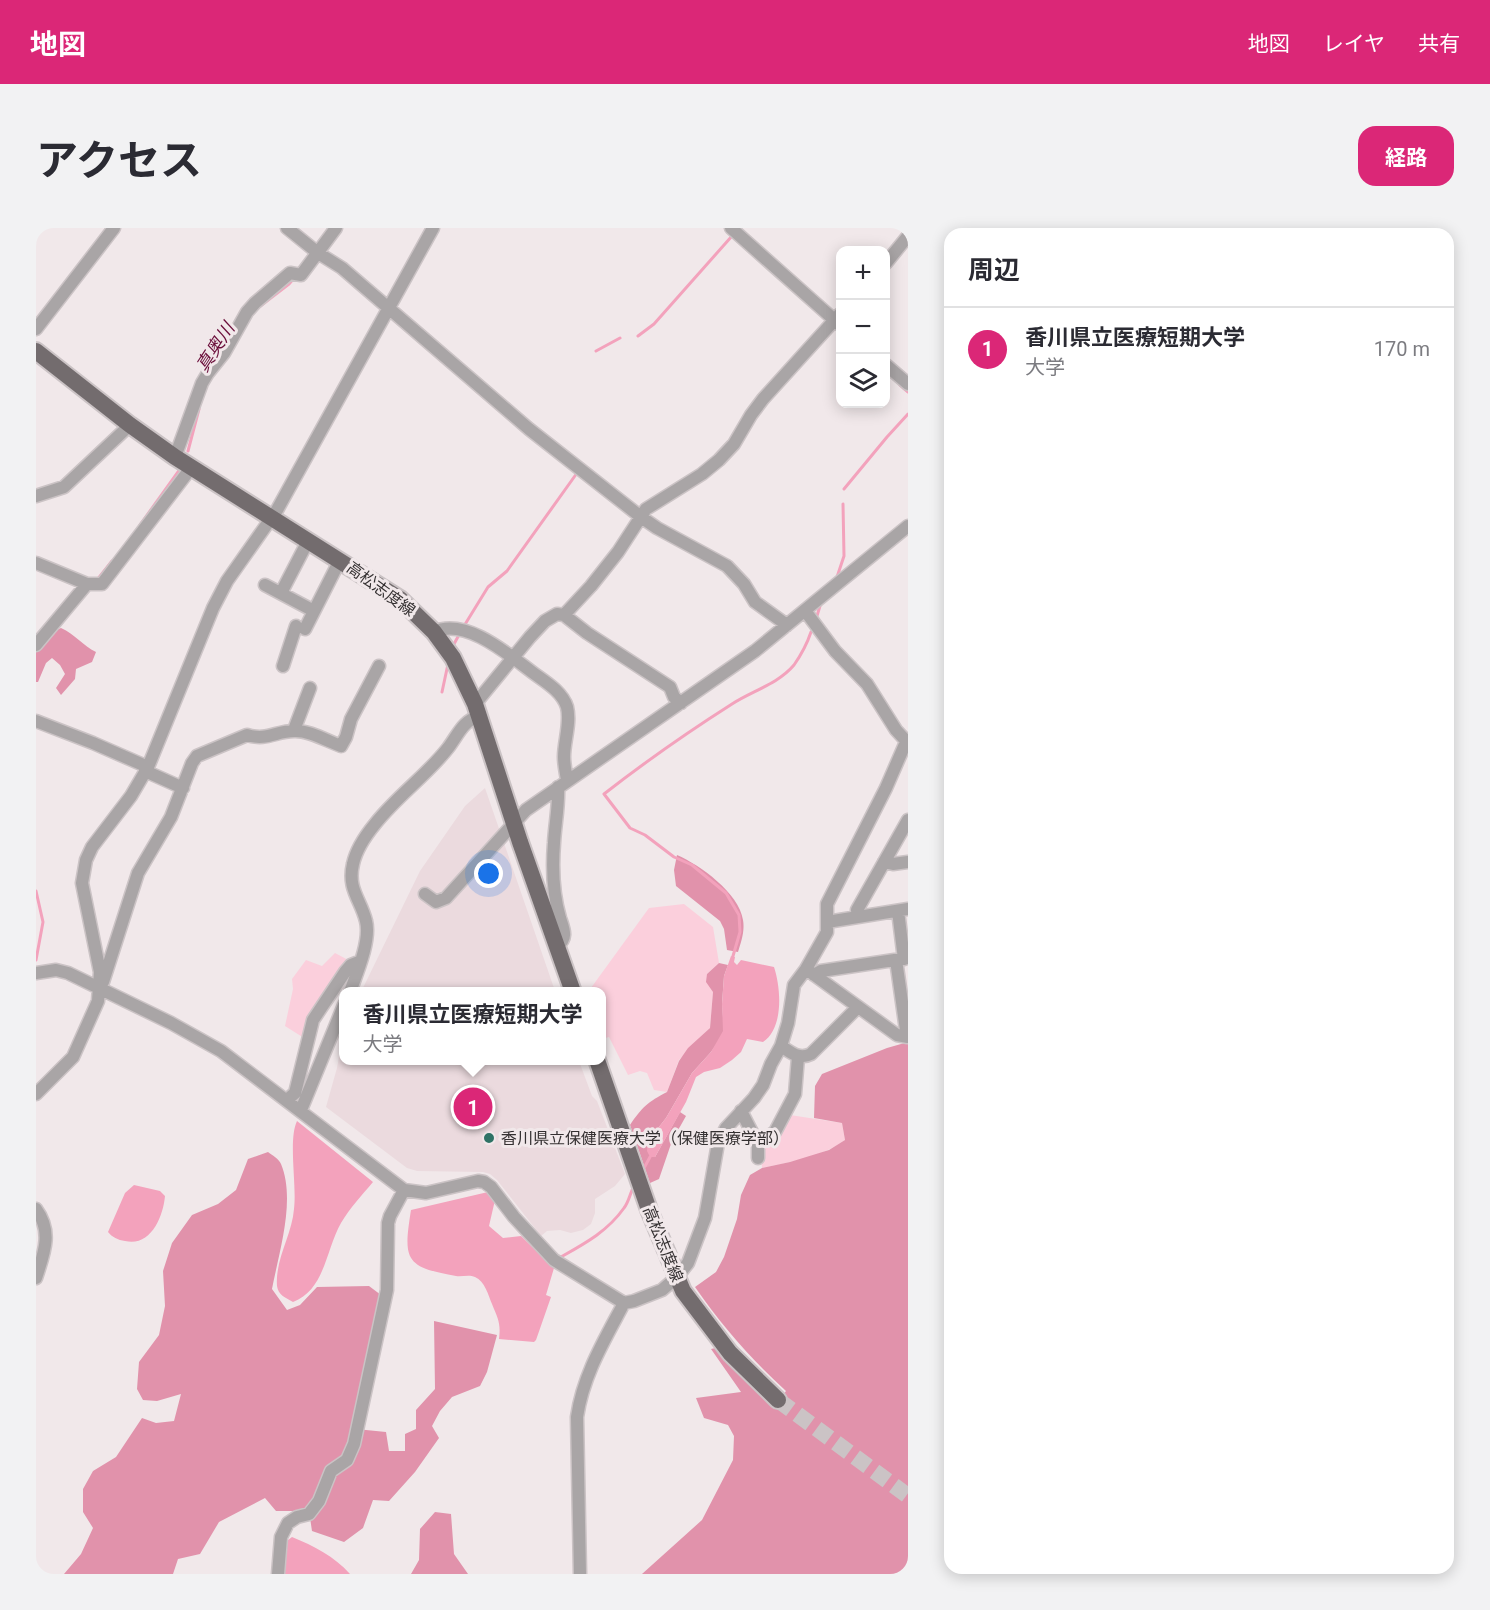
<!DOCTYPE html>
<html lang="ja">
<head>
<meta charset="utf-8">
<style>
	body { margin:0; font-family:Roboto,"Noto Sans JP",sans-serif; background:#f2f2f3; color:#2b2b33 }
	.controls { position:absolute; right:18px; top:18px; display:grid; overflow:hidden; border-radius:12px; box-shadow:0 3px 15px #0003 }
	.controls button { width:54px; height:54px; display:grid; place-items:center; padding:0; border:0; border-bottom:2px solid #e1e1e2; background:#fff; color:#2b2b33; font:30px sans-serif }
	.you { position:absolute; left:453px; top:646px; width:21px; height:21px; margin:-15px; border:4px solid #fff; border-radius:50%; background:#1a73e8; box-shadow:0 0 0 9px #1a73e833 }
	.badge { display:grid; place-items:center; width:39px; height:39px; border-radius:50%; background:#db2777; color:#fff; font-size:20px; font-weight:700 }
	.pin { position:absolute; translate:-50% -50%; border:3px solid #fff; box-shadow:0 2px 6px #0006 }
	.popup { position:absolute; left:303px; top:759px; width:267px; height:78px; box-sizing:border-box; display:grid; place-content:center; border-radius:12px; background:#fff; filter:drop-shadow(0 2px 4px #0005); font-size:20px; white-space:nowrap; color:#7c7c81 }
	.popup b { font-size:22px; color:#2b2b33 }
	.popup::after { content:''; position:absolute; left:50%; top:100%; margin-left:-12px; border:12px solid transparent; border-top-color:#fff }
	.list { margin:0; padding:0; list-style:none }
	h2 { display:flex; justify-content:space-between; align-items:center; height:78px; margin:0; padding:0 24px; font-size:26px }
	h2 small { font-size:20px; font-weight:400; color:#7c7c81 }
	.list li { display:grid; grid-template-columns:39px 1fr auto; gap:18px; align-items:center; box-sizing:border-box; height:84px; padding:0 24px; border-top:2px solid #e1e1e2 }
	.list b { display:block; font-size:22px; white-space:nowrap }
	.list p { margin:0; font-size:20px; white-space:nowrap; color:#7c7c81 }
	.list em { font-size:20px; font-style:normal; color:#7c7c81 }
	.icon { flex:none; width:33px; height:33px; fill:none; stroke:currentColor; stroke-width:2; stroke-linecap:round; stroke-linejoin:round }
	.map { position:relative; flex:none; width:872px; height:1346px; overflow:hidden; border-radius:18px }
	header { display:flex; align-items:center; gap:36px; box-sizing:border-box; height:84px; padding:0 30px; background:#db2777; color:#fff }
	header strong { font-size:28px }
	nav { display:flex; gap:33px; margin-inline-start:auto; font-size:21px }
	.intro { display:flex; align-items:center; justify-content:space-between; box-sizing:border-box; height:144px; padding:0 36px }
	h1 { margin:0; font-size:42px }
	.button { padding:15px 27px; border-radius:18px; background:#db2777; color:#fff; font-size:21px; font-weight:700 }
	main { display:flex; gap:36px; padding:0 36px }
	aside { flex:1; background:#fff; border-radius:18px; box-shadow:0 3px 15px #0003 }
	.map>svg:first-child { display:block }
	.built { fill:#ebdade }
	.green { fill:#fbcfdc }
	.forest { fill:#e192ab }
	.water { fill:#f3a2bc }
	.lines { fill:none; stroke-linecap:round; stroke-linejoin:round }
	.stream { stroke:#f3a2bc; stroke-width:3 }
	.major-tunnel { stroke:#cbc3c5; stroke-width:16; stroke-dasharray:16 8; stroke-linecap:butt }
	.minor-casing { stroke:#cbc3c5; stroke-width:15 }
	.major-casing { stroke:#cbc3c5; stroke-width:20 }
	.minor { stroke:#a9a5a6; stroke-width:12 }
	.major { stroke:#736c6e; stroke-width:16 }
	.poi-dot { fill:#2e7265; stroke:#f1e8ea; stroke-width:2 }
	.labels { text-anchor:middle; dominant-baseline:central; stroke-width:6; stroke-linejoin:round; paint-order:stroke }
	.street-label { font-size:16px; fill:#343031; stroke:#f1e8ea }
	.poi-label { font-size:16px; fill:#343031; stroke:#f1e8ea; text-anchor:start }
	.water-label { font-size:18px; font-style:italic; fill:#6a0c39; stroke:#f1e8ea }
</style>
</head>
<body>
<header>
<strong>地図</strong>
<nav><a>地図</a><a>レイヤ</a><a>共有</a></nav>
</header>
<div class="intro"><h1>アクセス</h1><a class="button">経路</a></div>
<main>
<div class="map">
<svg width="872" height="1346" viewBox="0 0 872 1346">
	<rect width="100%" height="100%" fill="#f1e8ea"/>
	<path class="built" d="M449,560L519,763L325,764L384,643L429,578Z
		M308,799V832L543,833L556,868L561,873L589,946L579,958L559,971V985L555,996L547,1002L535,1005L524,1002L511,1003L505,1008L461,952L454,946L447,944L381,943L371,940L290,879L301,840Z"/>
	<path class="green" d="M648,676L677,699L683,735L671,746L677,764L674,800L643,832L631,864L618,862L611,845L604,843L592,847L573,809L566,811V764H552L613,680Z
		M299,725L316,734L309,761H302L268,810L249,798L257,761L256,751L270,732L286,738Z
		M754,887L806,895L809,912C786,929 754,934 726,940L725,921L737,912Z"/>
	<path class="forest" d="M25,400C39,406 47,418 60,424L56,434L40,441L39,451L25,467L20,460L29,446L24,437L16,430L10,435L2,454H0V421L15,404Z
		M641,627C664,637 703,665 707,692C709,703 705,714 702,724L691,722L688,701L684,693L640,658L638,642Z
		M683,735L692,737L688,748L686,776L688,802L684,811L675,824L656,845L630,890L612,913L619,929L644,884L650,888L636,913L623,951L614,955L594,897C606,879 612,874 631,864L643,833L652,820L674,800L677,764L670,754L671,746Z
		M872,814V1346H606L666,1292L697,1232L698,1208L692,1197L668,1190L660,1170L705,1164L675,1121L684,1119L741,1175L750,1163C715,1131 686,1098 659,1059L680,1044L688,1029L701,991L705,967L714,947L726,940L754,934L793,922L809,912L806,895L778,890L779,858L786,846L851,820Z
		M232,924C236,927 243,931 245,936C260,972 243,1024 236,1061L251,1082L264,1077L281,1059L333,1058L349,1070L320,1201L350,1204L353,1223H369V1206L380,1201V1182L399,1161L398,1093L461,1107L451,1144L444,1158L416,1169L404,1183L396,1198L403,1210L379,1244L353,1273L337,1272L327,1300L308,1314L276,1303L273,1283H240L229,1270L183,1294L164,1326L142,1331L137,1346H28L45,1326L57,1300L47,1284V1261L57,1243L80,1229L106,1190L120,1195L138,1193L145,1166L121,1173L107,1172L101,1161L103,1134L123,1107L129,1078L127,1043L136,1015L156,987L182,976L200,962L212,931Z
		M399,1284L415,1286L418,1326L432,1346H375L383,1332L384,1301Z"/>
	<path class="water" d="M695,728L699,729L698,734L701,737L705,732L738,739C745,760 748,800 727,814L711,811L705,824L696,832L684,840L668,844L660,849L650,874L619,929H614L611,923L612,913L630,890L656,845L675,824L687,803L686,776L688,748Z
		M261,893L337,954C326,967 314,980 305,995C290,1021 289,1062 257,1074C250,1070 242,1067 241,1058C239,1031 256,1007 258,981C261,957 252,912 261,893Z
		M98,957L124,963L129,968C127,990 114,1019 89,1013C82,1012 76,1009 72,1004L89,965Z
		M452,964L459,972L453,998L467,1010L485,1008L518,1040L510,1067L515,1069L500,1112L498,1114L463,1111C465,1095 462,1091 456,1076C452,1067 449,1053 439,1049C433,1046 426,1049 420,1048C369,1039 367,1032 375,982Z
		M256,1309C278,1318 298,1328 314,1346H246L252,1312Z"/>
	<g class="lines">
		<path class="stream" d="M223,79L253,56L259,49
			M602,108L618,96L696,8
			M560,123L584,110
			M864,157L872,164
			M152,223L163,181
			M808,261L851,209L872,186
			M104,297L144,241
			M801,349L808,328L807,276
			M61,352L76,333
			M780,391L784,378
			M428,398L452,359L471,343L541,245
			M418,416L424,405
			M406,464L412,436
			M0,663L7,694L0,732
			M697,728L704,704L703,687L690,665L656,637L638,629L609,607L594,600L568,566C609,534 652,504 696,476C716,463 742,456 758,437C765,427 771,416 775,404
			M607,942L614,929
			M523,1030C548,1016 571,1004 588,980C593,974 594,965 598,958"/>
		<path class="major-tunnel" d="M742,1172L872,1268"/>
		<g class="minor-casing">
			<path id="minor" d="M251,0L282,25L306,40L493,201L605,289L621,300L691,338L708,356L719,374L751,397
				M695,0L804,97
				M850,35L872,8
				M0,101L78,0
				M850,137L872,156
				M139,229L166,155L172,145L188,125L211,84L219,75L254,45L265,47L300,0
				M0,268L28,259L94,197
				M0,335L51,356H66L155,240
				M229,357L278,383
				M245,365L272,313
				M770,384L799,423L831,456L860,502L872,515
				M528,387L555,358L582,324L610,281L666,246L683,232L698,216L715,187L727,171L804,86
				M269,401L304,332
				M398,404C429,389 472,426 496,444C508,453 526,463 531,479C535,495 528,513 528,529C528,537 530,545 531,552
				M0,417L51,356
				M247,438L260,398
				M439,476L494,409L509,393L521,386L528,387L551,405L634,459L638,469L645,475
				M0,493L57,515L112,539
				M258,502L274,460
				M109,543L147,560
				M848,634L857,636L872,634
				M389,666L400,674L410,670L490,582L719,423L872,298
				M862,683L868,731
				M822,689L821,682L872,592
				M791,694L872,681
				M521,718C532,710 528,702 524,690C517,666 516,640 518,615C519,596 523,578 522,559
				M860,732L871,809
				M770,741L861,807L872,809
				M0,745L20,742L32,745L135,795L185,823L368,962L390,965L442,953L448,954L455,959L478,989L518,1032L588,1075
				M778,747L785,743L872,730
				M67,754L102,645L135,589L156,535L161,528L211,507C231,513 240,503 258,503C273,502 291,513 305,518L310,509L315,491L343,438
				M314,764C321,745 335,712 330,693C325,672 311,661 317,636C320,622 330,607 339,596C361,568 391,547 412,520C422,507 427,492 444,488
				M745,818C756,825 763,832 775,826L821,780
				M0,866L37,829L62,773L64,744L46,655L50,632L56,619L95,568L112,539L177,380L191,353L241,282L397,0
				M251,872L259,865L277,792L309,744L315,737L325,733
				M265,882L308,777
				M705,883L722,916
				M722,930V916L739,904L759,866L762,829
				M0,981C17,1004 8,1025 0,1050
				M242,1346L245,1309L252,1295L261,1289L273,1286L283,1273L295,1243L311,1232L318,1216L351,1062L352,995L354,988L368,962
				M544,1346L541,1189C547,1147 569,1111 588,1075L598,1073L626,1062L641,1049L652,1035L669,990L682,915L690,900L718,870L727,857L735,836L745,818L752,795L758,757L770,741L791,704V676L850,560L870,514"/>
		</g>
		<g class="major-casing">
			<path id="major" d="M0,123L94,197L139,229L364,371L398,404L417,430L439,476L484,614L537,764
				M561,832L613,982L647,1063L694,1125L742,1172"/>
		</g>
		<use href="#minor" class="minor"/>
		<use href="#major" class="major"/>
	</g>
	<circle class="poi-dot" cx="453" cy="910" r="6"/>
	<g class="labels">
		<g class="street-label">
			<text transform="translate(345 361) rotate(36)">高松志度線</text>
			<text transform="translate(627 1016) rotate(68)">高松志度線</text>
		</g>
		<g class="poi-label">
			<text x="465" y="910">香川県立保健医療大学（保健医療学部）</text>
		</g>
		<g class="water-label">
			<text transform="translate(179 119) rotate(-57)">真奥川</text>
		</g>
	</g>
</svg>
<div class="controls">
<button>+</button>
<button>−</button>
<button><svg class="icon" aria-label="layers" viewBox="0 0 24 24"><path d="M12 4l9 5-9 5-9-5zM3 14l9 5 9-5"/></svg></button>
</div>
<div class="you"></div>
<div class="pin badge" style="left:437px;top:879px">1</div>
<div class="popup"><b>香川県立医療短期大学</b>大学</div>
</div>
<aside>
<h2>周辺<small></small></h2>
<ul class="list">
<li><span class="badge">1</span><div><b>香川県立医療短期大学</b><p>大学</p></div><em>170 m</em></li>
</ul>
</aside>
</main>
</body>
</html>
